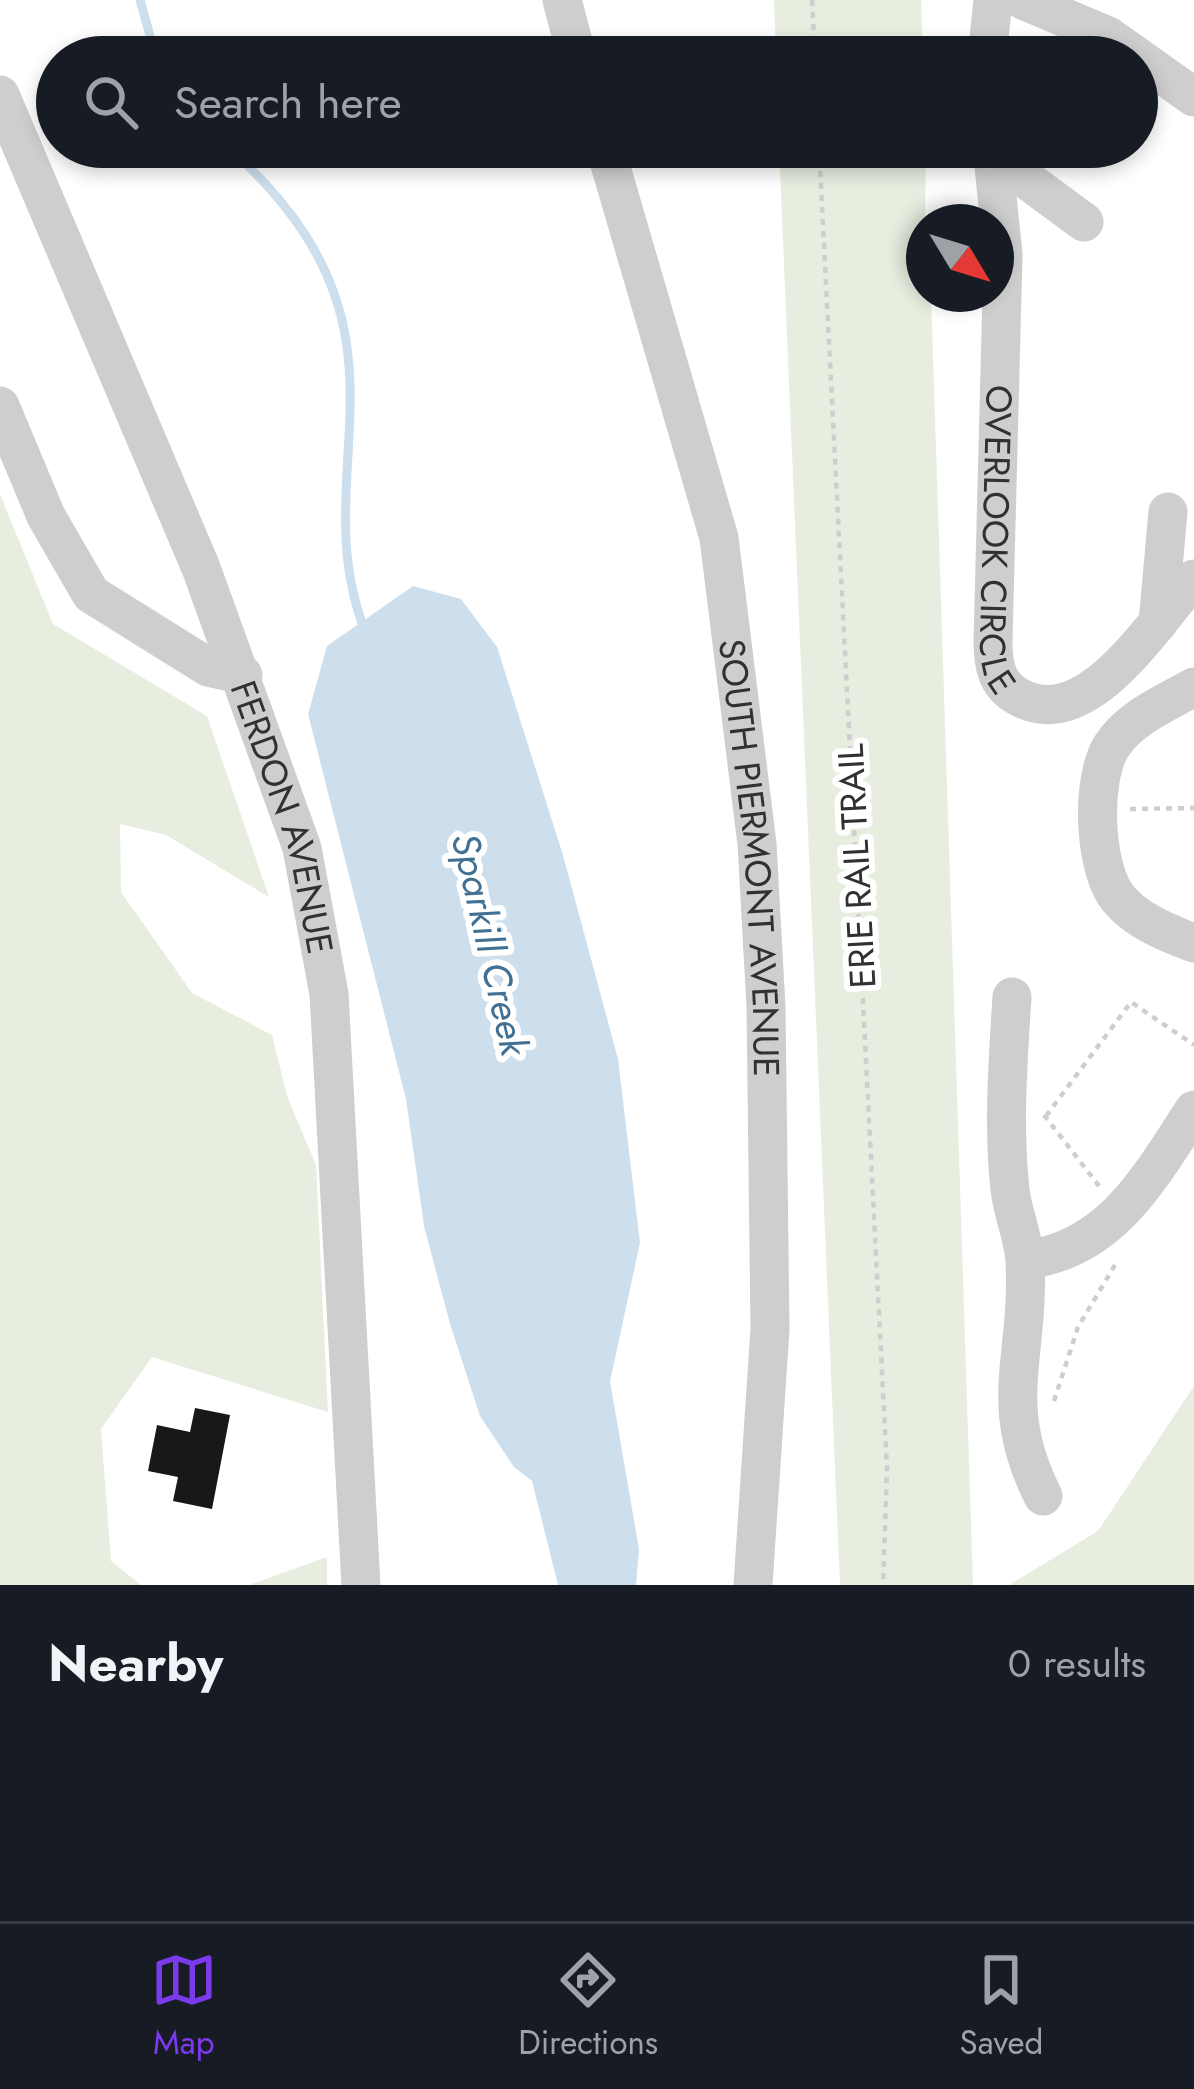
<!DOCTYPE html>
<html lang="en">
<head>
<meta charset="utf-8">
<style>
	body { margin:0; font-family:Jost,sans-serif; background:#20242c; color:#f1f3f6 }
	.compass { position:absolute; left:906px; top:204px; width:108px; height:108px; border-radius:50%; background:#171b24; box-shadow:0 6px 18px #0003; rotate:128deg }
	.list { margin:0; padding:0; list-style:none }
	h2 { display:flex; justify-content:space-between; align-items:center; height:156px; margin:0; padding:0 48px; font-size:51px }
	h2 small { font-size:39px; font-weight:400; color:#9ea1a6 }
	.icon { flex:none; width:66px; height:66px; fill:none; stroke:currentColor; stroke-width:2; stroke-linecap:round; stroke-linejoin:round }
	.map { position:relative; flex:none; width:1194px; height:1585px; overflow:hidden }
	.search { position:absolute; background:#171b24; box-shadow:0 6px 18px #0003; left:36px; right:36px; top:36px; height:132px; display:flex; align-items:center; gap:30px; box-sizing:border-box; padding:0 42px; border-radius:66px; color:#9ea1a6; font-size:45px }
	.sheet { height:336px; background:#171b24 }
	nav { display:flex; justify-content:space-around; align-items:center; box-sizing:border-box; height:168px; border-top:3px solid #363941; background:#171b24; font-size:33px; color:#9ea1a6 }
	nav a { display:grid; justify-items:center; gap:6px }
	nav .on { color:#7c3aed }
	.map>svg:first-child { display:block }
	.green { fill:#e7eee0 }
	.water { fill:#cddfed }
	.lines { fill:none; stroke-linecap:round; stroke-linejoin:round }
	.stream { stroke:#cddfed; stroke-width:9 }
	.building { fill:#181818 }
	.path { stroke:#cecece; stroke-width:4.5; stroke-dasharray:6 6; stroke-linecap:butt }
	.minor { stroke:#cecece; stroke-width:39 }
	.labels { text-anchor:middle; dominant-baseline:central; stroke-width:12; stroke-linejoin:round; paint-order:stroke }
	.street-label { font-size:36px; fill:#313131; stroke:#fff }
	.water-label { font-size:39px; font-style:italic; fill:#407093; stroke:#fff }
</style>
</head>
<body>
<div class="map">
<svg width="1194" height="1585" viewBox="0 0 1194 1585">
	<rect width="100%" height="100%" fill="#fff"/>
	<path class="green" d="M774,0H921L923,57H776Z
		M779,147H926L924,294H931L973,1585H840Z
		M0,494L53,624L207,716L269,897L166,835L120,824L121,892L192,993L272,1035L287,1096L316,1165L328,1412L152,1357L101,1429L111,1561L141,1585H0Z
		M1194,1386V1585H1009L1098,1531Z
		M327,1557V1585H249Z"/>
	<path class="water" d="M413,586L461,599L497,647L563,855L618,1059L640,1243L610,1381L639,1549L636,1585H558L532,1481L514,1467L480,1416L450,1324L424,1226L406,1099L308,714L327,646Z"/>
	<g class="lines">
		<path class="stream" d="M140,0L156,57
			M228,147C287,200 333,260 346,340C362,442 324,527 366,634"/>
	</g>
	<path class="building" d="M195,1408L230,1415L212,1509L173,1501L178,1477L148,1471L157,1425L190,1432Z"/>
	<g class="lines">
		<path class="path" d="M812,0L815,57
			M819,147L887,1469L883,1585
			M1130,809L1194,808
			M1044,1115L1099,1186
			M1046,1116L1131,1002L1194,1045
			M1054,1401L1078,1327L1118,1260"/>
		<g class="minor">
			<path d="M562,0L577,57"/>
			<path d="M1023,0L1108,36L1194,97"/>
			<path d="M987,57L993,0"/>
			<path id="s1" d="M0,95L201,568L302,848L329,994L361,1585"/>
			<path id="s2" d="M605,147L719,538L757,844L766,1007L770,1329L753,1585"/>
			<path id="s3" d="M992,147L1003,255L993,641C993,664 996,685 1019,697C1089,735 1156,618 1194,579"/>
			<path d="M993,155L1084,222"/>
			<path d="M0,406L46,516L91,594L208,667L243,675"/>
			<path d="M1158,623L1168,512"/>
			<path d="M1194,687C1166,703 1129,718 1111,747C1091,781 1094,861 1115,894C1132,919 1167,933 1194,943"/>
			<path d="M1012,997C1008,1062 1003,1126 1010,1190C1013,1215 1024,1238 1025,1262C1030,1357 996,1403 1043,1496"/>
			<path d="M1026,1260C1112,1249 1150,1177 1194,1110"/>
		</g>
	</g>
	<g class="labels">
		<g class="street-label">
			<text stroke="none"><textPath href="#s3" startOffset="393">OVERLOOK CIRCLE</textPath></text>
			<text stroke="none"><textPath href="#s1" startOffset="777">FERDON AVENUE</textPath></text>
			<text stroke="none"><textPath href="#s2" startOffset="729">SOUTH PIERMONT AVENUE</textPath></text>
			<text transform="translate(856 866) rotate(-93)">ERIE RAIL TRAIL</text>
		</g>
		<g class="water-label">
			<text transform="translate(490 944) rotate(77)">Sparkill Creek</text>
		</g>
	</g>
</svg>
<svg class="compass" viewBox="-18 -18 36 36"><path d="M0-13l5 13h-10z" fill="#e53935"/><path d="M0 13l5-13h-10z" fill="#9ea1a6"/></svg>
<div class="search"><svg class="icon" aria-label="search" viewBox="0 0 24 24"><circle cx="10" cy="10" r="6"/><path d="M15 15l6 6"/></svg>Search here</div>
</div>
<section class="sheet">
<h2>Nearby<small>0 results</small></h2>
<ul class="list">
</ul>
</section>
<nav>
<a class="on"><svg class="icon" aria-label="map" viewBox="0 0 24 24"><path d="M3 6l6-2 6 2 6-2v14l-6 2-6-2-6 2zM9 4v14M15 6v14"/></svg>Map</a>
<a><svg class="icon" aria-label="directions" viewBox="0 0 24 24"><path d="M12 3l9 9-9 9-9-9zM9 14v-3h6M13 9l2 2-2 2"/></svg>Directions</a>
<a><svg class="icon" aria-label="saved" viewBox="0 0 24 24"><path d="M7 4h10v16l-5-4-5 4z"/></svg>Saved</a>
</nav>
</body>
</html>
